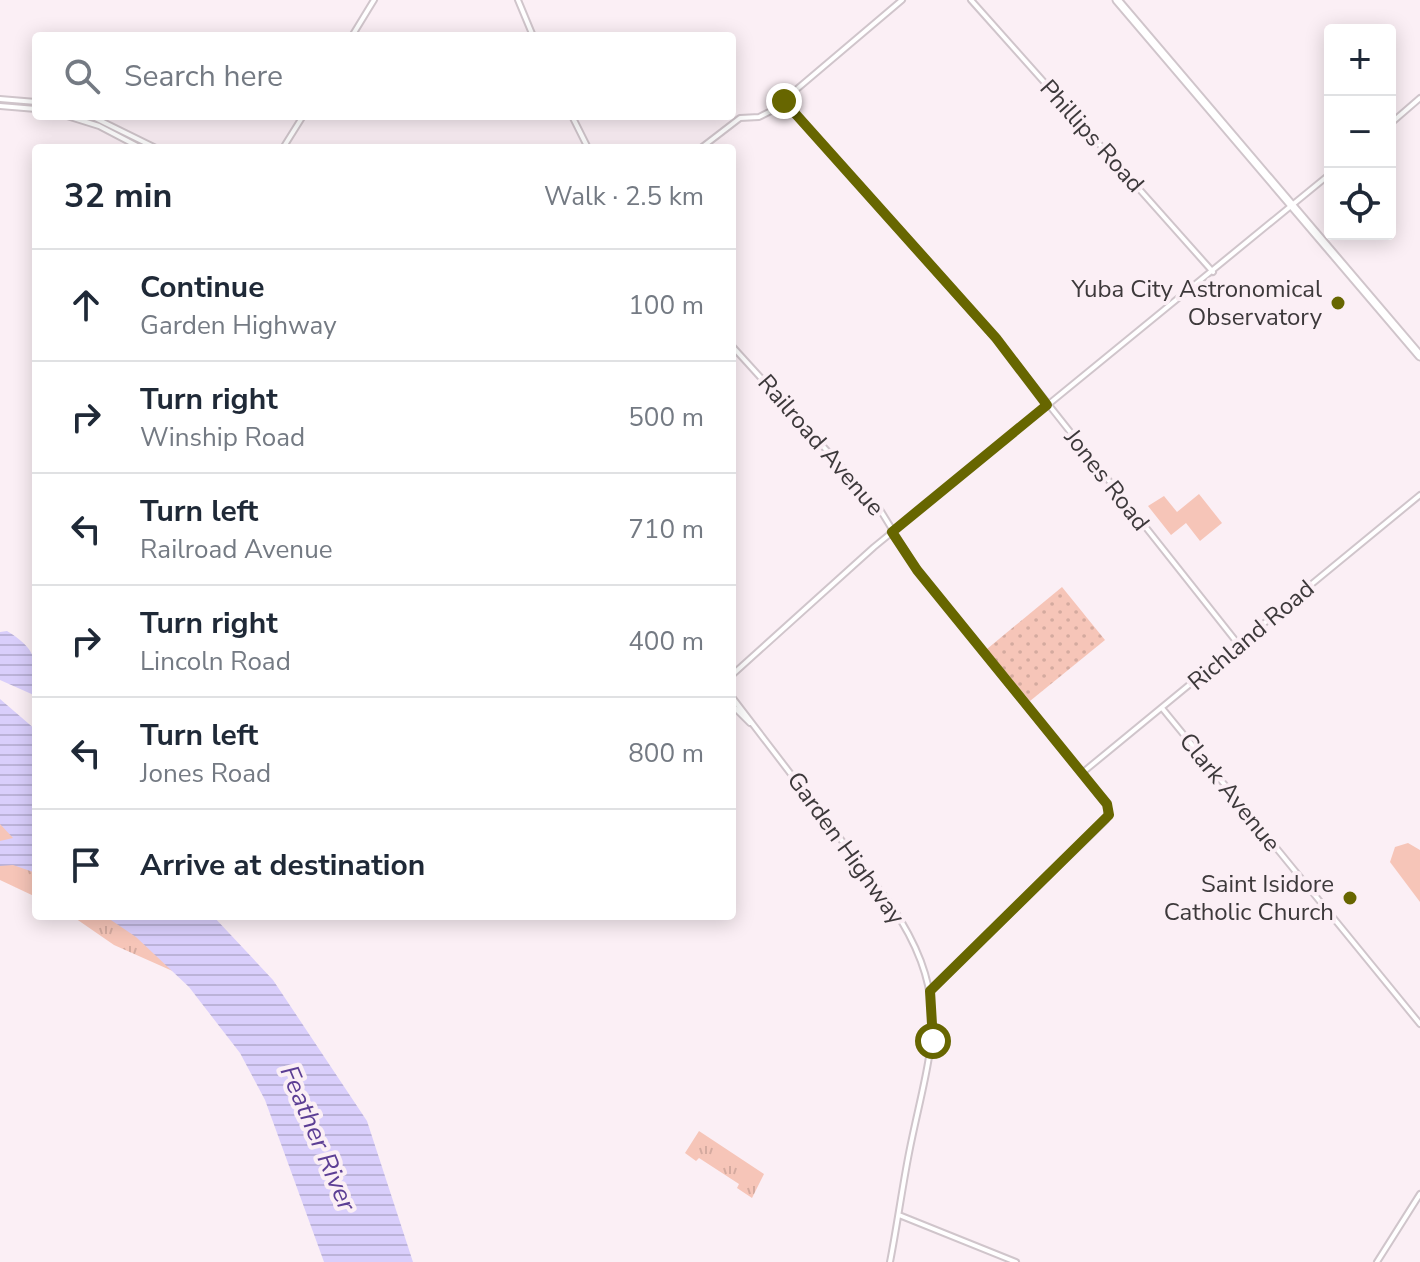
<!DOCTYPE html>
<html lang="en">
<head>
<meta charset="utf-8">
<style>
	body { margin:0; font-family:"Nunito Sans",sans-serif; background:#f6f6f7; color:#1f2937 }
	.controls { position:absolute; right:24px; top:24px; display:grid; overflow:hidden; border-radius:8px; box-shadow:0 4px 20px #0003 }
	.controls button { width:72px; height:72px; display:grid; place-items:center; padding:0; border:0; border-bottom:2px solid #e0e1e3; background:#fff; color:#1f2937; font:40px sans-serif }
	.stop { position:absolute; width:24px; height:24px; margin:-18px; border:6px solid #676600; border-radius:50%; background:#fff }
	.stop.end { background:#676600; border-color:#fff; box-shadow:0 2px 8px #0008 }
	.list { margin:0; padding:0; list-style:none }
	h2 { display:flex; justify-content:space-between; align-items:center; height:104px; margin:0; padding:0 32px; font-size:34px }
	h2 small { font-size:26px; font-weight:400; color:#747a83 }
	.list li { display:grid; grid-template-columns:52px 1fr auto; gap:24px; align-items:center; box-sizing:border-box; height:112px; padding:0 32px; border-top:2px solid #e0e1e3 }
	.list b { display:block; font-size:30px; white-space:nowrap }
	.list p { margin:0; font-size:26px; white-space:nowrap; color:#747a83 }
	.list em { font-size:26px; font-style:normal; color:#747a83 }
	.icon { flex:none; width:44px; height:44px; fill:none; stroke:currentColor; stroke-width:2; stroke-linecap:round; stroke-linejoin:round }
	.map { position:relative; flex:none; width:1420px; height:1262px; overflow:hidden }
	.search { position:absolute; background:#fff; box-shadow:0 4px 20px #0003; left:32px; top:32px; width:704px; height:88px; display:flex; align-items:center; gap:20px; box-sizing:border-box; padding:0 28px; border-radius:8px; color:#747a83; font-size:30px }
	.panel { position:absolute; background:#fff; box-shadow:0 4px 20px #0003; left:32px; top:144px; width:704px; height:776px; border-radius:8px }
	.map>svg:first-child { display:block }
	.grass { fill:url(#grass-tufts) }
	.park { fill:url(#park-dots) }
	.pitch { fill:#f6c5b8 }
	.water { fill:url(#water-rules) }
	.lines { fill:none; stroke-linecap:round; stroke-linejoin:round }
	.secondary-casing { stroke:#d0c5cb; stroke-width:8 }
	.highway-casing { stroke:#d0c5cb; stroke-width:11 }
	.secondary { stroke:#fff; stroke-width:4 }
	.highway { stroke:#fff; stroke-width:7 }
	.route { stroke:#676600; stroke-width:10 }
	.poi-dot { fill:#676600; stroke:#fbeff5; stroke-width:3 }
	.labels { text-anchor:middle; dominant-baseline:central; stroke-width:8; stroke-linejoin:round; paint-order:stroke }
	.street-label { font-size:24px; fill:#3d393b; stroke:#fbeff5 }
	.poi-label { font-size:24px; fill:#3d393b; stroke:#fbeff5; text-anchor:end }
	.water-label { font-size:26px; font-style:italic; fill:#5c3e94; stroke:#fbeff5 }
</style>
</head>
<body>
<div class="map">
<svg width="1420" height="1262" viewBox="0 0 1420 1262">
	<defs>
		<pattern id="grass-tufts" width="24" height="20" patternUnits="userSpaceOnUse" patternTransform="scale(2)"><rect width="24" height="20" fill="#f6c5b8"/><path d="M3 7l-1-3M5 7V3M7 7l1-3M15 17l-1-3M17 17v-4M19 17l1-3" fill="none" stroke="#d4aa9f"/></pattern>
		<pattern id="park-dots" width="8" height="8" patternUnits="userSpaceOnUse" patternTransform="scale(2)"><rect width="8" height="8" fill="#f6c5b8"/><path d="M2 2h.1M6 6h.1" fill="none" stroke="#d4aa9f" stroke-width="1.8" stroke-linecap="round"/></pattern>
		<pattern id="water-rules" width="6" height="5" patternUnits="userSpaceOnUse" patternTransform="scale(2)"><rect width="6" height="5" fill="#d9cefb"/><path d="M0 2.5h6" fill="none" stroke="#bbb2d8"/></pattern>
	</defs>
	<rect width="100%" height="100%" fill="#fbeff5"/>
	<path class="grass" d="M0,820L36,857V897L0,880Z
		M72,916H118L177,973L114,945Z
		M699,1131L764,1174L752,1198L737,1188L739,1184L699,1158L696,1161L685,1153Z"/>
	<path class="park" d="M1062,587L1105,640L1030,701L987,649Z"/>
	<path class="pitch" d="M1199,494L1222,523L1200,541L1186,523L1171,535L1148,506L1164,496L1177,512Z
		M1408,843L1420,850V902L1390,862L1395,847Z"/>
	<path class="water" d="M7,631C38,650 36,660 36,696L0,680V632Z
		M0,699L36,730V873L13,865L0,866V841L13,838L0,824Z
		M105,916H213L273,980L367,1121L413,1262H324L265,1100L240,1053L189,987L136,937Z"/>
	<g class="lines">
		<g class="secondary-casing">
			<path id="secondary" d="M518,0L533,36
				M971,0L1213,272
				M352,36L374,0
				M0,99L36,102
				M784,101L1003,347L1239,645
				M0,106L36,109
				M67,116L99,126L141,148
				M91,116L156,148
				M572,116L588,148
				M1390,124L1420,98
				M283,148L303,116
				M701,148L740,118L759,117L771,111L902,0
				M732,346L879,508L917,570L1108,807L1106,820L930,991
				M732,675L874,547L1330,174
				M732,697L891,905C956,1002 929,1051 909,1153C902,1189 897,1226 890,1262
				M732,705L750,723
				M1162,708L1420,1024
				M1082,773L1420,495
				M899,1215L1016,1262
				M1377,1262L1420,1194"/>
		</g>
		<g class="highway-casing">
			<path id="highway" d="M1117,0L1420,356"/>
		</g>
		<use href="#secondary" class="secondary"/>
		<use href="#highway" class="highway"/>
	</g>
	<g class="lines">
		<path class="route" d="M784,101L996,338L1047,405L892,532L917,570L1107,804L1109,815L930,991L933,1041"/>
	</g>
	<g class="poi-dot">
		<circle cx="1338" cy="303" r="8"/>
		<circle cx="1350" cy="898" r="8"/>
	</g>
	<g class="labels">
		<g class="street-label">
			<text transform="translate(1092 136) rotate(48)">Phillips Road</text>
			<text transform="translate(821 445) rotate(49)">Railroad Avenue</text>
			<text transform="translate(1107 480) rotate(52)">Jones Road</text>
			<text transform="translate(1251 635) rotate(-40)">Richland Road</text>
			<text transform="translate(1230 792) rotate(51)">Clark Avenue</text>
			<text transform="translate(846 848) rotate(54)">Garden Highway</text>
		</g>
		<g class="poi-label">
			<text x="1322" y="289">Yuba City Astronomical<tspan x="1322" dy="28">Observatory</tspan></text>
			<text x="1334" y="884">Saint Isidore<tspan x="1334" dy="28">Catholic Church</tspan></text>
		</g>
		<g class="water-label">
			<text transform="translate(318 1138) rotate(67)">Feather River</text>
		</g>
	</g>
</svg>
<div class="controls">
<button>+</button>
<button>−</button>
<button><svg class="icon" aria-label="locate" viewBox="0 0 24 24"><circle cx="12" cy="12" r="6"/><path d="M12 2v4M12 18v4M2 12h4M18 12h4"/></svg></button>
</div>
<div class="stop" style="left:933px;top:1041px"></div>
<div class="stop end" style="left:784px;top:101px"></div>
<div class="search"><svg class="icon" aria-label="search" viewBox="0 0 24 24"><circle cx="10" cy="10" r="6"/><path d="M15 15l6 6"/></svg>Search here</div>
<section class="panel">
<h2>32 min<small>Walk · 2.5 km</small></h2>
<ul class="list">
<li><svg class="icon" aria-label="ahead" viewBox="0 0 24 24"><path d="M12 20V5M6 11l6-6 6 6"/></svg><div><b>Continue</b><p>Garden Highway</p></div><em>100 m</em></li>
<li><svg class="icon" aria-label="right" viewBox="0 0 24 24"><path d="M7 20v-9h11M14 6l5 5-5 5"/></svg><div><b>Turn right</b><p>Winship Road</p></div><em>500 m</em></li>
<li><svg class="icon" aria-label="left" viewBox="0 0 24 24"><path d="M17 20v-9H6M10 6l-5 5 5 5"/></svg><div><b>Turn left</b><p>Railroad Avenue</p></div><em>710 m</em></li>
<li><svg class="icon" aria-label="right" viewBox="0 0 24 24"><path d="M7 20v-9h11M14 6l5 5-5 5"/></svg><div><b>Turn right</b><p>Lincoln Road</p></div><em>400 m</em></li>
<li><svg class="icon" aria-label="left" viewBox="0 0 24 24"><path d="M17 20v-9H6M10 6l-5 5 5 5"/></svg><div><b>Turn left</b><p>Jones Road</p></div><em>800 m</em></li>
<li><svg class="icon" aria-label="arrive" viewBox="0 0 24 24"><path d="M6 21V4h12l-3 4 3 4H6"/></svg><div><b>Arrive at destination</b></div></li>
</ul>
</section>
</div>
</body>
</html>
